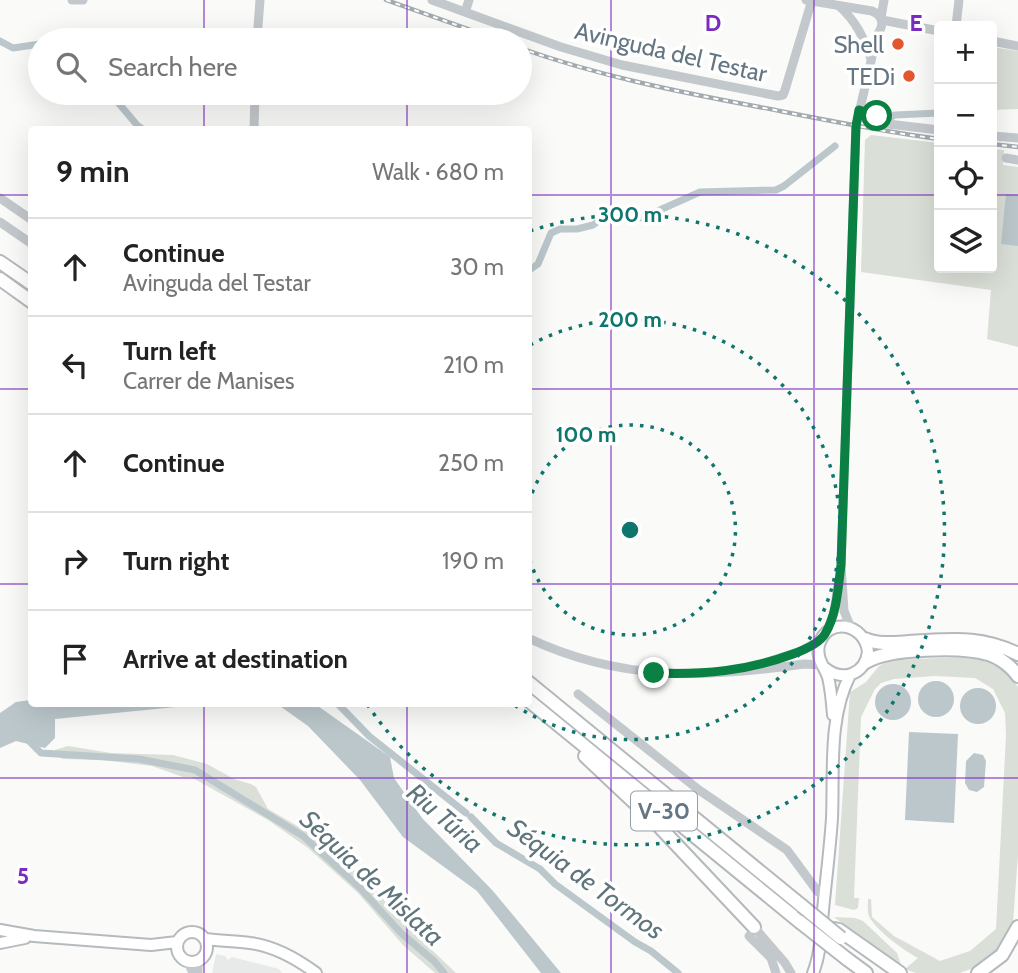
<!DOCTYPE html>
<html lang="en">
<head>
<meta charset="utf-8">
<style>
	body { margin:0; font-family:Cabin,sans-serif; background:#f6f6f6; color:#222 }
	.controls { position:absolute; right:21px; top:21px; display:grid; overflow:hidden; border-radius:7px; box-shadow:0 7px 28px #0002 }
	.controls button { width:63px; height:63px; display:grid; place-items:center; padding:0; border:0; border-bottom:2px solid #e0e0e0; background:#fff; color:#222; font:35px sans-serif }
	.stop { position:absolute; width:21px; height:21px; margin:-16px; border:5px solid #0b8043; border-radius:50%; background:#fff }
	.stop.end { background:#0b8043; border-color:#fff; box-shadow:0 2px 7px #0008 }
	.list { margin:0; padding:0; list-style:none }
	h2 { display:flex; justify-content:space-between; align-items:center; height:91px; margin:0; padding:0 28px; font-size:30px }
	h2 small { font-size:23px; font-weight:400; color:#767676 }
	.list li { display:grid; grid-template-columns:46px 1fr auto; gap:21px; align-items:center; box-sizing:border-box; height:98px; padding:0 28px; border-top:2px solid #e0e0e0 }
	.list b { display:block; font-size:26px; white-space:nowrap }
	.list p { margin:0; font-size:23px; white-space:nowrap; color:#767676 }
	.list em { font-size:23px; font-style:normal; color:#767676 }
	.icon { flex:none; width:38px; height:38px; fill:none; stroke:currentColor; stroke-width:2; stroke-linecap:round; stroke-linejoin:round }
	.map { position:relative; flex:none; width:1018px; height:973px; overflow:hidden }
	.search { position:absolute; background:#fff; box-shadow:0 7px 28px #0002; left:28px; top:28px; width:504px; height:77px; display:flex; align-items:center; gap:18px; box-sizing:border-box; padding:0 24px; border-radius:38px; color:#767676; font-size:26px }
	.panel { position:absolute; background:#fff; box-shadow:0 7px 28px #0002; left:28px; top:126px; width:504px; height:581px; border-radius:7px }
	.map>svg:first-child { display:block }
	.built { fill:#e8e9e9 }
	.green { fill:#dadfd7 }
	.water { fill:#bbc7cb }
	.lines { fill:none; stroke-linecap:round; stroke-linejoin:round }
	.canal { stroke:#bbc7cb; stroke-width:7 }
	.major-casing { stroke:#b5babe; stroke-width:14 }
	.highway-casing { stroke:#b4b9bd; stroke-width:16 }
	.minor { stroke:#c3c8cc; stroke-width:9 }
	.major { stroke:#fff; stroke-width:10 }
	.highway { stroke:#fff; stroke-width:12 }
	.rail-casing { stroke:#a2aab0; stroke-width:4.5 }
	.rail { stroke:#fff; stroke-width:2; stroke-dasharray:5; stroke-linecap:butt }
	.highway-bridge-casing { stroke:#b4b9bd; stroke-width:16; stroke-linecap:butt }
	.highway-bridge { stroke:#fff; stroke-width:12 }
	.route { stroke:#0b8043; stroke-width:9 }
	.grid { fill:none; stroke:#7b2cbf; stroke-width:2; stroke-opacity:0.55 }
	.ring { fill:none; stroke:#0f766e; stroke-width:3.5; stroke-dasharray:3.5 7 }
	.poi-dot { fill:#e4572e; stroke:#fff; stroke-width:2.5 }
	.labels { text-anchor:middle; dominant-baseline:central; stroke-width:7; stroke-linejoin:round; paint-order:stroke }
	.shield { fill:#fff; stroke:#939fa8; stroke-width:2 }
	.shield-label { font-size:23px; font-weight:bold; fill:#657683 }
	.poi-label { font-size:24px; fill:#657683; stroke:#fff; text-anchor:end }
	.street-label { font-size:24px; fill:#657683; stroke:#fff }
	.water-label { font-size:26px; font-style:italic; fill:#60757c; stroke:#fff }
	.grid-label { font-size:23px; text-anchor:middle; font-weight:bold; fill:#7b2cbf; stroke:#fff; stroke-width:7; stroke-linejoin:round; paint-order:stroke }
	.centre { fill:#0f766e; stroke:#fff; stroke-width:3.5 }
	.ring-label { font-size:21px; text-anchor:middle; font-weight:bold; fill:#0f766e; stroke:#fff; stroke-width:7; stroke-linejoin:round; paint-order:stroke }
</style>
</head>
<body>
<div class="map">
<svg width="1018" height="973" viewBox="0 0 1018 973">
	<rect width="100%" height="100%" fill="#fafaf8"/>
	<path class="built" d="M216,954L225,956L228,960L232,957L279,969L282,973H212Z"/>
	<path class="green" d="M992,47L1018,51V109L992,110Z
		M871,135L939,143V268H992V149L1004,150L1003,165L1018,167V347L987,339L991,290L861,272L865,140Z
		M966,657C989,661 1006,667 1018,687V855L1013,922L1000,947L978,966L960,973H916L905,969L918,958C905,951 875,930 869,916C867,911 868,904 868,899H871L872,917L894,936L940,961L970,951L996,929L1006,735L1005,713L993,689L975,678L935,676L894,679L881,683L875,689L861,717L854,898H859L858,908L854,910L835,905L850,692L866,682L879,666L889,660Z
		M68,746L111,753L173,755L207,764L234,779L251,784L256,787L268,809L313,835L357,872L398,911L413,932L456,973H435L403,945L358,893L308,848L268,820L191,777H183L152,766L103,760L63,759L56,756L55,750Z
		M834,917L855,918L863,921L897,953L901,965L889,959Z"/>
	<path class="water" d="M1006,194L1018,195V246L1001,244Z
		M918 699a18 18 0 1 1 36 0a18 18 0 1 1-36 0Z
		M875 702a18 18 0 1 1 36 0a18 18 0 1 1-36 0Z
		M960 706a18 18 0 1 1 36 0a18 18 0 1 1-36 0Z
		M31,700L32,704H206L55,719V738L45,748L16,741L0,748V713L16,702Z
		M277,704H315L390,757L394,778L422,818L493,891L561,973H541L477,891L403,837L360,780L308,726Z
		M909,732L958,734L954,823L905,820Z
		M974,753L983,755L986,761L984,787L977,792L969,790L965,783L966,761Z"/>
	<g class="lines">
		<path class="canal" d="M61,40H67
			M0,41L13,48L40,44
			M110,93L137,125L144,130
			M889,118L895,115L939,113
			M528,271L538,264L551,233L560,229H577L593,225L613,211H622L631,217L642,218L700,192L776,190L784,186L835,146
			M338,704L369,736L466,813
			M28,740L41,753L139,759L195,770L303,836L360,888L401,933L434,961L444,973
			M471,817L496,843L540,869L555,884L635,942L651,951L678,973"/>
		<g class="major-casing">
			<path id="major" d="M825,668C842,682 865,675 868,652C865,623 827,616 819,645C816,658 824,666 828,677C831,689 832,703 833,715
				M0,930L34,936L151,945L177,942
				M177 947a15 15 0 1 1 30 0a15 15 0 1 1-30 0Z
				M206,939C220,941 236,941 250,943C275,946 297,959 316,973
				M0,943L25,938
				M813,973C821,953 821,931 823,910C826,879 830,849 832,818C834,772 828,718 850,675"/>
		</g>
		<g class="highway-casing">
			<path id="highway" d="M0,262L32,284
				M0,279L32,302
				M865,639C879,645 894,643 909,642C951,640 979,635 1018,654
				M866,662C888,648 962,646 988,654C999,657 1012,667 1018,676
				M528,682L802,906
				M528,700L800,922
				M585,756L655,822L754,927
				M834,929L839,930L900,973
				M847,959L866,973
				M978,973L1002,955L1018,927"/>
		</g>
		<path class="minor" d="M72,0H83
			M432,0L561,47L622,65L778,96L783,95L785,90L812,0
			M806,0L872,11C884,16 884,26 877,35L856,126L841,565L844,611L851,628
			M839,6C856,21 864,38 871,59
			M465,12L469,0
			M881,18L884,0
			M882,20L939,31
			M956,26L959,0
			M257,40L260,0
			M992,41L1018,46
			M859,110L877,116L888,124L939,130
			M254,130L255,93
			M992,136L1018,138
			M1006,158L1018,160
			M0,198L32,220
			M0,222L32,244
			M826,634L834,613L838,584
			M528,638C621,682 705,678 804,664L822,665
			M758,665L801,651L821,640
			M578,694L699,790L787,850L818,892L825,894
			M754,927L785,963L791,973
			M749,936L771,958L776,973
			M188,962L193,973
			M198,973V962"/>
		<use href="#major" class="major"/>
		<use href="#highway" class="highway"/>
		<g class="rail-casing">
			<path id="rail" d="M386,0L499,40
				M520,48C596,75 674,91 754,106C816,118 877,131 939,139
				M992,144L1018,147"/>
		</g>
		<use href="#rail" class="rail"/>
		<g class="highway-bridge-casing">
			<path id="highway-bridge" d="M802,906L841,938
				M800,922L847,959"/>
		</g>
		<use href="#highway-bridge" class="highway-bridge"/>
	</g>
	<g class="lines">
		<path class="route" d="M654,673C703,675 747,671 793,654C804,650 819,644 825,634C837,614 838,588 841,565L856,126L859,110L877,116"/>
	</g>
	<path class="grid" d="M204,0V40M407,0V40M611,0V973M814,0V973M204,93V130M407,93V130M0,195H32M528,195H939M992,195H1018M0,389H32M528,389H1018M0,584H32M528,584H1018M204,704V973M407,704V973M0,778H1018"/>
	<g class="ring">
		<path d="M529 503A105 105 0 1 1 529 557"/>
		<path d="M530 345A210 210 0 1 1 513 704"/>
		<path d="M530 231A315 315 0 1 1 367 704"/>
	</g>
	<g class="poi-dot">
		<circle cx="898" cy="44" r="7"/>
		<circle cx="909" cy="76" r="7"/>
	</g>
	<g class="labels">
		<rect class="shield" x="631" y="791.5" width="66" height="39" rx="5"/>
		<g class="shield-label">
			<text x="664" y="811">V-30</text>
		</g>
		<g class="poi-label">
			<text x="884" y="44">Shell</text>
			<text x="895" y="76">TEDi</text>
		</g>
		<g class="street-label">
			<text transform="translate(671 52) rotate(13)">Avinguda del Testar</text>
		</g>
		<g class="water-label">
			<text transform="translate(445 818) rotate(41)">Riu Túria</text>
			<text transform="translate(372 878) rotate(43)">Séquia de Mislata</text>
			<text transform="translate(586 879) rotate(36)">Séquia de Tormos</text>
		</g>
	</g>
	<g class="grid-label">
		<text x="713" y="31">D</text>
		<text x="916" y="31">E</text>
		<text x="23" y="884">5</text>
	</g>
	<circle cx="630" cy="530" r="10" class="centre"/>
	<g class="ring-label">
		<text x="630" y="222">300 m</text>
		<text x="630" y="327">200 m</text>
		<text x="586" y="442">100 m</text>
	</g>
</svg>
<div class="controls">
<button>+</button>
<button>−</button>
<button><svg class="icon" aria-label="locate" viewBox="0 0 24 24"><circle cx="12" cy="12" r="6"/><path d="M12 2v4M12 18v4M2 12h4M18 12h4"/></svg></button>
<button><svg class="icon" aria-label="layers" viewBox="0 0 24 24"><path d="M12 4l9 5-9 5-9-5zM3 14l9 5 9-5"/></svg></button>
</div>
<div class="stop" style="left:877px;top:116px"></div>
<div class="stop end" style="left:654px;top:673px"></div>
<div class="search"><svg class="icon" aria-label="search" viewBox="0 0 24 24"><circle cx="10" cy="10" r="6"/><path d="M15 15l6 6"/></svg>Search here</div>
<section class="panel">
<h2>9 min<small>Walk · 680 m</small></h2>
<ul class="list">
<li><svg class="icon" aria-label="ahead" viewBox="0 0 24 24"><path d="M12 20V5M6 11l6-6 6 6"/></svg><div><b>Continue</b><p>Avinguda del Testar</p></div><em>30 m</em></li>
<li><svg class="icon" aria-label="left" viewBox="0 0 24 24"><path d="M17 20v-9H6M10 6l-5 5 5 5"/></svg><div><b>Turn left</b><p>Carrer de Manises</p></div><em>210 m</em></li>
<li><svg class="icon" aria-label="ahead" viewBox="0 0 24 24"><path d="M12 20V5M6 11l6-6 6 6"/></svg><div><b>Continue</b></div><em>250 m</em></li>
<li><svg class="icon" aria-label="right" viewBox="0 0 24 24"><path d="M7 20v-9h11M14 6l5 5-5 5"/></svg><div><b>Turn right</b></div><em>190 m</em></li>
<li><svg class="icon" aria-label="arrive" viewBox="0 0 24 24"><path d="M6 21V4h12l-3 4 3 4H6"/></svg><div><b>Arrive at destination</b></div></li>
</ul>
</section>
</div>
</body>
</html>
